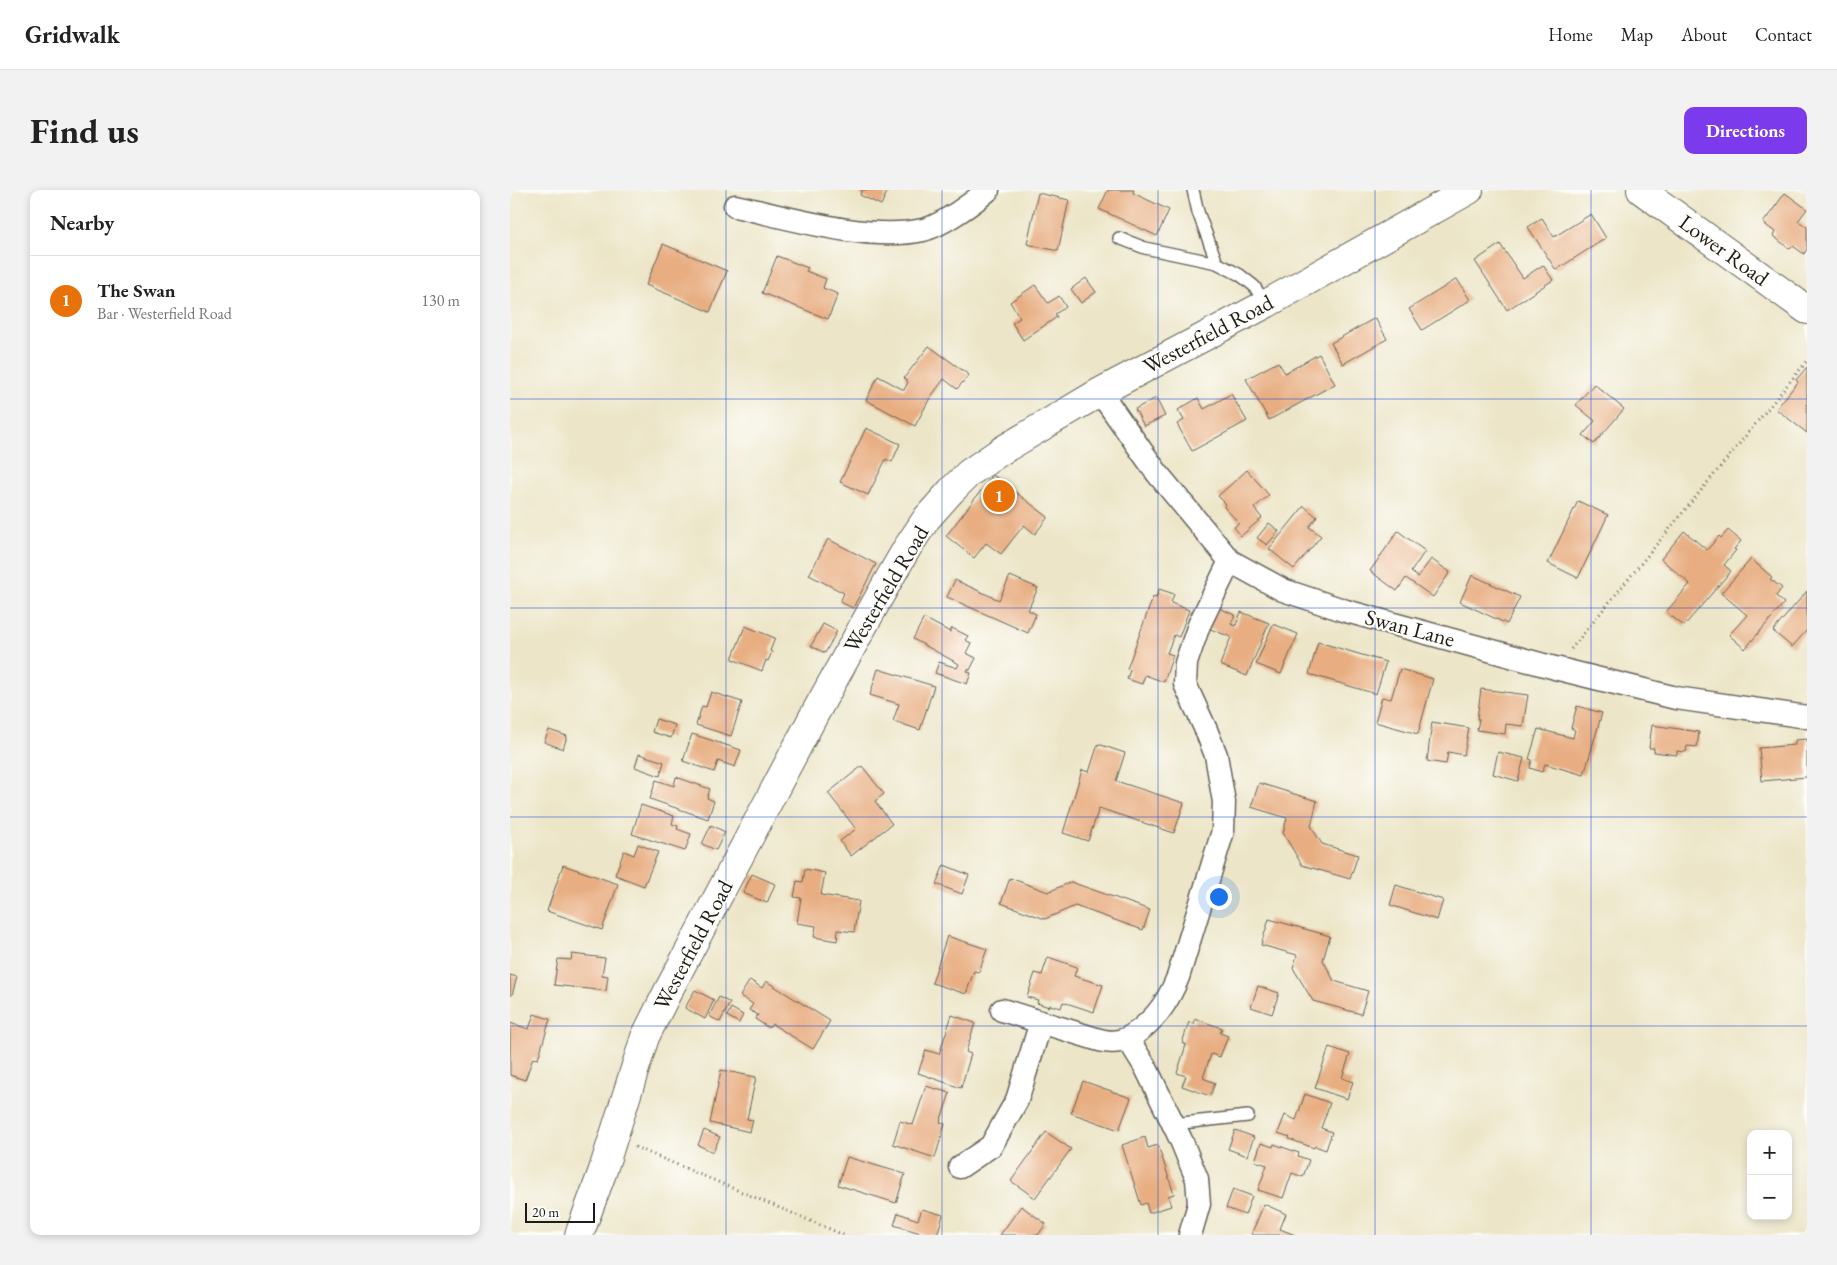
<!DOCTYPE html>
<html lang="en">
<head>
<meta charset="utf-8">
<style>
	body { margin:0; font-family:"EB Garamond",serif; background:#f2f2f2; color:#222 }
	.controls { position:absolute; right:15px; bottom:15px; display:grid; overflow:hidden; border-radius:10px; box-shadow:0 2px 8px #0003 }
	.controls button { width:45px; height:45px; display:grid; place-items:center; padding:0; border:0; border-bottom:1px solid #e0e0e0; background:#fff; color:#222; font:25px sans-serif }
	.scale { position:absolute; left:15px; bottom:12px; width:70px; box-sizing:border-box; padding-left:5px; border:2px solid #1c1c1c; border-top:0; font-size:14px; line-height:18px; white-space:nowrap; color:#1c1c1c; -webkit-text-stroke:4px #fdfcf7; paint-order:stroke }
	.you { position:absolute; left:708px; top:706px; width:18px; height:18px; margin:-12px; border:4px solid #fff; border-radius:50%; background:#1a73e8; box-shadow:0 0 0 8px #1a73e833 }
	.badge { display:grid; place-items:center; width:32px; height:32px; border-radius:50%; background:#7c3aed; color:#fff; font-size:16px; font-weight:700 }
	.pin { position:absolute; translate:-50% -50%; border:2px solid #fff; box-shadow:0 1px 5px #0006 }
	.list { margin:0; padding:0; list-style:none }
	h2 { display:flex; justify-content:space-between; align-items:center; height:65px; margin:0; padding:0 20px; font-size:21px }
	h2 small { font-size:16px; font-weight:400; color:#767676 }
	.list li { display:grid; grid-template-columns:32px 1fr auto; gap:15px; align-items:center; box-sizing:border-box; height:90px; padding:0 20px; border-top:1px solid #e0e0e0 }
	.list b { display:block; font-size:19px; white-space:nowrap }
	.list p { margin:0; font-size:16px; white-space:nowrap; color:#767676 }
	.list em { font-size:16px; font-style:normal; color:#767676 }
	.map { position:relative; flex:none; width:1297px; height:1045px; overflow:hidden; border-radius:10px }
	header { display:flex; align-items:center; gap:30px; box-sizing:border-box; height:70px; padding:0 25px; background:#fff; border-bottom:1px solid #e0e0e0 }
	header strong { font-size:24px }
	nav { display:flex; gap:28px; margin-inline-start:auto; font-size:18px }
	.intro { display:flex; align-items:center; justify-content:space-between; box-sizing:border-box; height:120px; padding:0 30px }
	h1 { margin:0; font-size:35px }
	.button { padding:12px 22px; border-radius:10px; background:#7c3aed; color:#fff; font-size:18px; font-weight:700 }
	main { display:flex; gap:30px; padding:0 30px }
	aside { flex:1; background:#fff; border-radius:10px; box-shadow:0 2px 8px #0003 }
	.map>svg:first-child { display:block }
	.building { fill:#e8ae82 }
	.lines { fill:none; stroke-linecap:round; stroke-linejoin:round }
	.service-casing { stroke:#656258; stroke-width:14 }
	.minor-casing { stroke:#656258; stroke-width:25 }
	.tertiary-casing { stroke:#656258; stroke-width:30 }
	.secondary-casing { stroke:#656258; stroke-width:30 }
	.path { stroke:#656258; stroke-width:3; stroke-dasharray:1 4; stroke-linecap:butt }
	.service { stroke:#fff; stroke-width:11 }
	.minor { stroke:#fff; stroke-width:22 }
	.tertiary { stroke:#fff; stroke-width:28 }
	.secondary { stroke:#fff; stroke-width:28 }
	.grid { fill:none; stroke:#1d4ed8; stroke-width:1; stroke-opacity:0.55 }
	.labels { text-anchor:middle; dominant-baseline:central; stroke-width:4; stroke-linejoin:round; paint-order:stroke }
	.street-label { font-size:22px; fill:#1c1c1c; stroke:#fdfcf7 }
</style>
</head>
<body>
<header>
<strong>Gridwalk</strong>
<nav><a>Home</a><a>Map</a><a>About</a><a>Contact</a></nav>
</header>
<div class="intro"><h1>Find us</h1><a class="button">Directions</a></div>
<main>
<aside>
<h2>Nearby<small></small></h2>
<ul class="list">
<li><span class="badge" style="background:#e8710a">1</span><div><b>The Swan</b><p>Bar · Westerfield Road</p></div><em>130 m</em></li>
</ul>
</aside>
<div class="map">
<svg width="1297" height="1045" viewBox="0 0 1297 1045">
	<rect width="100%" height="100%" fill="#fdfcf7"/>
	<filter id="ink" filterUnits="userSpaceOnUse"><feTurbulence type="fractalNoise" baseFrequency=".02" numOctaves="2"/><feDisplacementMap in="SourceGraphic" scale="10" xChannelSelector="R" yChannelSelector="G"/><feConvolveMatrix kernelMatrix="1 2 1 2 8 2 1 2 1" color-interpolation-filters="sRGB"/></filter>
	<filter id="wash" filterUnits="userSpaceOnUse"><feTurbulence type="fractalNoise" baseFrequency=".0096" numOctaves="4" result="noise"/><feDisplacementMap in="SourceGraphic" scale="20" xChannelSelector="R" yChannelSelector="G"/><feGaussianBlur stdDeviation="1.12" result="paint"/><feColorMatrix in="noise" values="0 0 0 0 0 0 0 0 0 0 0 0 0 0 0 0 0 1.4 0 .05"/><feComposite in="paint" operator="in"/></filter>
	<g filter="url(#wash)">
		<rect width="100%" height="100%" fill="#ece5c7"/>
		<g id="blocks">
			<path class="building" d="M352,0H378L371,15L350,5Z
				M598,0H624L623,3L659,20L647,46L589,19Z
				M528,3L559,10L548,61L517,54Z
				M1275,3L1297,19L1288,31L1297,37V59L1294,64L1283,56L1280,59L1263,46L1265,42L1253,33Z
				M1081,24L1096,48L1046,80L1018,37L1032,28L1044,47Z
				M153,54L217,81L200,122L136,95Z
				M990,54L1013,88L1033,75L1043,90L997,120L965,71Z
				M267,66L298,78L296,81L316,89L313,98L328,104L318,129L252,103Z
				M576,88L586,102L571,113L561,99Z
				M947,89L960,110L912,140L899,119Z
				M525,95L538,113L549,106L556,117L545,124L547,127L513,150L502,133L510,128L500,112Z
				M865,128L877,149L833,174L821,153Z
				M419,156L459,185L447,199L434,189L420,208L405,236L356,210L368,186L394,200L398,192L394,188Z
				M809,164L825,194L759,230L736,189L768,172L775,183Z
				M1297,177V243L1266,219L1288,192L1286,190Z
				M1084,194L1114,219L1084,254L1073,245L1085,231L1066,215Z
				M721,204L737,231L682,261L667,234L674,230L668,220L688,208L694,219Z
				M646,208L655,226L634,236L625,219Z
				M356,238L390,254L382,272L376,269L358,305L330,292Z
				M737,280L759,305L744,318L752,328L731,346L724,337L729,333L714,317L716,314L708,306Z
				M483,285L538,327L525,344L514,335L491,364L476,353L464,368L436,346Z
				M1068,311L1098,325L1068,388L1038,373Z
				M794,316L807,327L799,337L811,346L784,379L759,359Z
				M759,333L769,341L757,355L747,348Z
				M1218,340L1231,351L1224,359L1226,360L1214,375L1221,381L1174,436L1156,422L1180,394L1151,369L1174,341L1197,360L1209,346L1211,348Z
				M888,341L915,361L901,382L908,387L921,369L940,382L923,407L896,388L887,401L860,381Z
				M318,349L366,374L343,418L330,412L334,403L299,385Z
				M1241,369L1262,387L1260,389L1272,398L1266,406L1274,413L1235,459L1219,445L1237,425L1211,403Z
				M962,385L1010,407L997,434L950,412Z
				M500,386L528,398L518,420L526,424L518,443L437,407L445,390L489,410Z
				M649,399L664,404L661,413L679,420L669,447L664,445L657,463L663,465L654,492L635,485L632,494L617,489L620,480L617,479L643,407L646,408Z
				M1297,401V440L1282,457L1263,441Z
				M704,416L725,425L721,434L726,436L731,422L759,433L737,486L710,475L721,447L695,437Z
				M414,428L440,442L442,438L458,446L455,450L461,453L456,463L466,468L460,480L458,479L457,481L461,483L457,494L425,483L429,472L447,478L449,474L403,449Z
				M313,434L327,441L315,463L301,456Z
				M763,434L788,444L771,484L746,474Z
				M235,436L265,448L260,461L262,462L258,471L256,470L252,481L222,469Z
				M808,452L876,472L866,504L799,484Z
				M368,479L424,496L410,540L383,531L389,514L360,505Z
				M890,479L923,489L908,544L865,532L872,507L881,509Z
				M971,499L1018,505L1013,536L996,534L995,544L967,540L969,529H967Z
				M201,502L232,512L221,546L186,535L192,516L196,517Z
				M1067,516L1092,523L1074,585L1035,574L1032,582L1020,578L1022,570L1019,569L1028,539L1063,548L1065,540L1061,538Z
				M146,529L165,535L161,548L142,542Z
				M922,532L959,538L954,565L938,562L936,574L917,571Z
				M1142,535L1189,542L1187,557L1177,556L1176,562L1167,561V565L1144,562V558H1139Z
				M39,540L57,546L53,559L34,552Z
				M182,544L231,560L225,577L208,571L204,582L173,571Z
				M1297,549V587L1252,591L1249,558L1285,555V550Z
				M588,554L615,563L606,591L674,613L664,643L589,618L578,651L553,643L572,580L579,582Z
				M988,562L1014,568L1008,591L983,584Z
				M129,564L154,572L150,586L125,577Z
				M352,576L374,604L365,611L382,634L341,666L330,651L346,639L318,603Z
				M166,587L200,599L197,608L204,611L198,629L140,609L146,590L164,596Z
				M749,593L807,611L801,636L812,654L848,665L840,689L792,675L773,643L777,628L741,617Z
				M131,615L164,626L162,634L168,636L167,639L181,644L175,661L122,644Z
				M201,635L215,642L206,660L192,654Z
				M128,654L148,662L134,696L105,685L114,661L124,665Z
				M53,675L108,694L92,740L37,721Z
				M434,675L459,685L452,704L426,694Z
				M295,679L315,683L311,705L349,711L344,742L328,740L327,751L304,747L306,736L287,733L291,708L284,707L287,691L293,692Z
				M242,684L265,694L257,713L233,703Z
				M500,688L538,702L561,692L640,720L633,740L565,716L535,729L491,713Z
				M886,695L933,710L927,730L880,715Z
				M759,729L820,746L813,770L824,791L858,801L851,824L803,811L783,778L787,765L751,755Z
				M437,746L477,759L469,782L464,781L456,804L422,793Z
				M62,764L95,768L92,785L98,786L96,801L44,795L48,769L61,770Z
				M538,767L567,777L564,786L593,795L584,822L553,812L551,818L540,815L539,817L527,813L528,810L517,807L525,783L532,785Z
				M0,785L7,787L2,805H0Z
				M240,790L252,798L256,791L320,831L303,859L262,834L259,838L245,829L248,825L239,820L243,814L230,806Z
				M748,796L769,803L762,824L741,817Z
				M185,800L204,810L195,829L175,818Z
				M209,807L220,813L210,832L199,826Z
				M221,818L233,825L229,833L217,826Z
				M24,824L40,829L28,869L23,868L15,890L0,885V833L19,839Z
				M442,825L465,833L456,862L461,864L451,898L408,883L416,860L429,864Z
				M685,829L712,838L710,843L718,846L710,867L701,864L693,888L705,893L700,906L672,896L676,886L667,883L676,855L672,853L679,832L684,834Z
				M819,857L840,864L832,888L843,892L837,909L805,898Z
				M211,880L246,887L237,929L243,930L240,942L200,933Z
				M573,891L621,908L609,940L561,923Z
				M416,896L440,903L430,932L435,934L425,968L383,954L390,931L403,935Z
				M795,904L820,913L811,938L822,942L816,960L805,956L804,958L779,949L780,947L768,943L775,925L786,930Z
				M194,940L210,947L203,962L188,955Z
				M725,940L744,947L737,966L718,959Z
				M536,942L561,959L525,1008L501,991Z
				M635,947L638,958L648,955L664,1004L658,1006L661,1016L639,1023L636,1013L631,1015L612,955Z
				M751,953L763,957L764,954L789,963L788,966L799,970L793,987L782,983L773,1008L748,1000L757,975L745,971Z
				M337,967L395,984L386,1013L328,995Z
				M723,999L742,1006L735,1025L716,1018Z
				M754,1014L776,1024L770,1039L785,1045H741Z
				M511,1016L536,1034L528,1045H490Z
				M412,1019L433,1025L427,1045H417L384,1035L388,1023L408,1030Z"/>
		</g>
	</g>
	<g filter="url(#ink)">
		<use href="#blocks" fill-opacity="0" stroke="#656258" stroke-width="1"/>
		<g class="lines">
			<g class="service-casing">
				<path id="service" d="M683,0L688,22L707,73
					M609,48L635,58L707,73L730,85L744,96L756,114
					M663,934L738,926"/>
			</g>
			<g class="minor-casing">
				<path id="minor" d="M225,16C280,28 358,52 413,40C431,36 463,13 478,0
					M590,202L647,283L720,371L773,400L836,421L1045,478L1166,508L1297,527
					M492,820L586,849C593,851 601,853 609,851C617,850 623,845 630,840C649,825 659,809 668,787L713,641L714,612L706,565L696,540L675,494L676,473L689,435L720,371
					M618,849L636,878L671,950L687,989L689,1014L680,1045
					M450,977L481,956L507,910L531,832"/>
			</g>
			<g class="tertiary-casing">
				<path id="tertiary" d="M1131,0L1297,120"/>
			</g>
			<g class="secondary-casing">
				<path id="secondary" d="M69,1045L92,983L135,847L157,803L303,527L378,391L397,358L417,328L441,301L459,283L491,261L590,202L756,114L959,0"/>
			</g>
			<path class="path" d="M1061,459L1297,171
				M125,957L334,1045"/>
			<use href="#service" class="service"/>
			<use href="#minor" class="minor"/>
			<use href="#tertiary" class="tertiary"/>
			<use href="#secondary" class="secondary"/>
		</g>
	</g>
	<path class="grid" d="M216,0V1045M432,0V1045M648,0V1045M865,0V1045M1081,0V1045M0,209H1297M0,418H1297M0,627H1297M0,836H1297"/>
	<g class="labels">
		<g class="street-label">
			<text transform="translate(1214 60) rotate(36)">Lower Road</text>
			<text transform="translate(698 144) rotate(-28)">Westerfield Road</text>
			<text transform="translate(376 399) rotate(-59)">Westerfield Road</text>
			<text transform="translate(900 438) rotate(15)">Swan Lane</text>
			<text transform="translate(183 755) rotate(-62)">Westerfield Road</text>
		</g>
	</g>
</svg>
<div class="controls">
<button>+</button>
<button>−</button>
</div>
<div class="scale">20 m</div>
<div class="you"></div>
<div class="pin badge" style="left:489px;top:306px;background:#e8710a">1</div>
</div>
</main>
</body>
</html>
